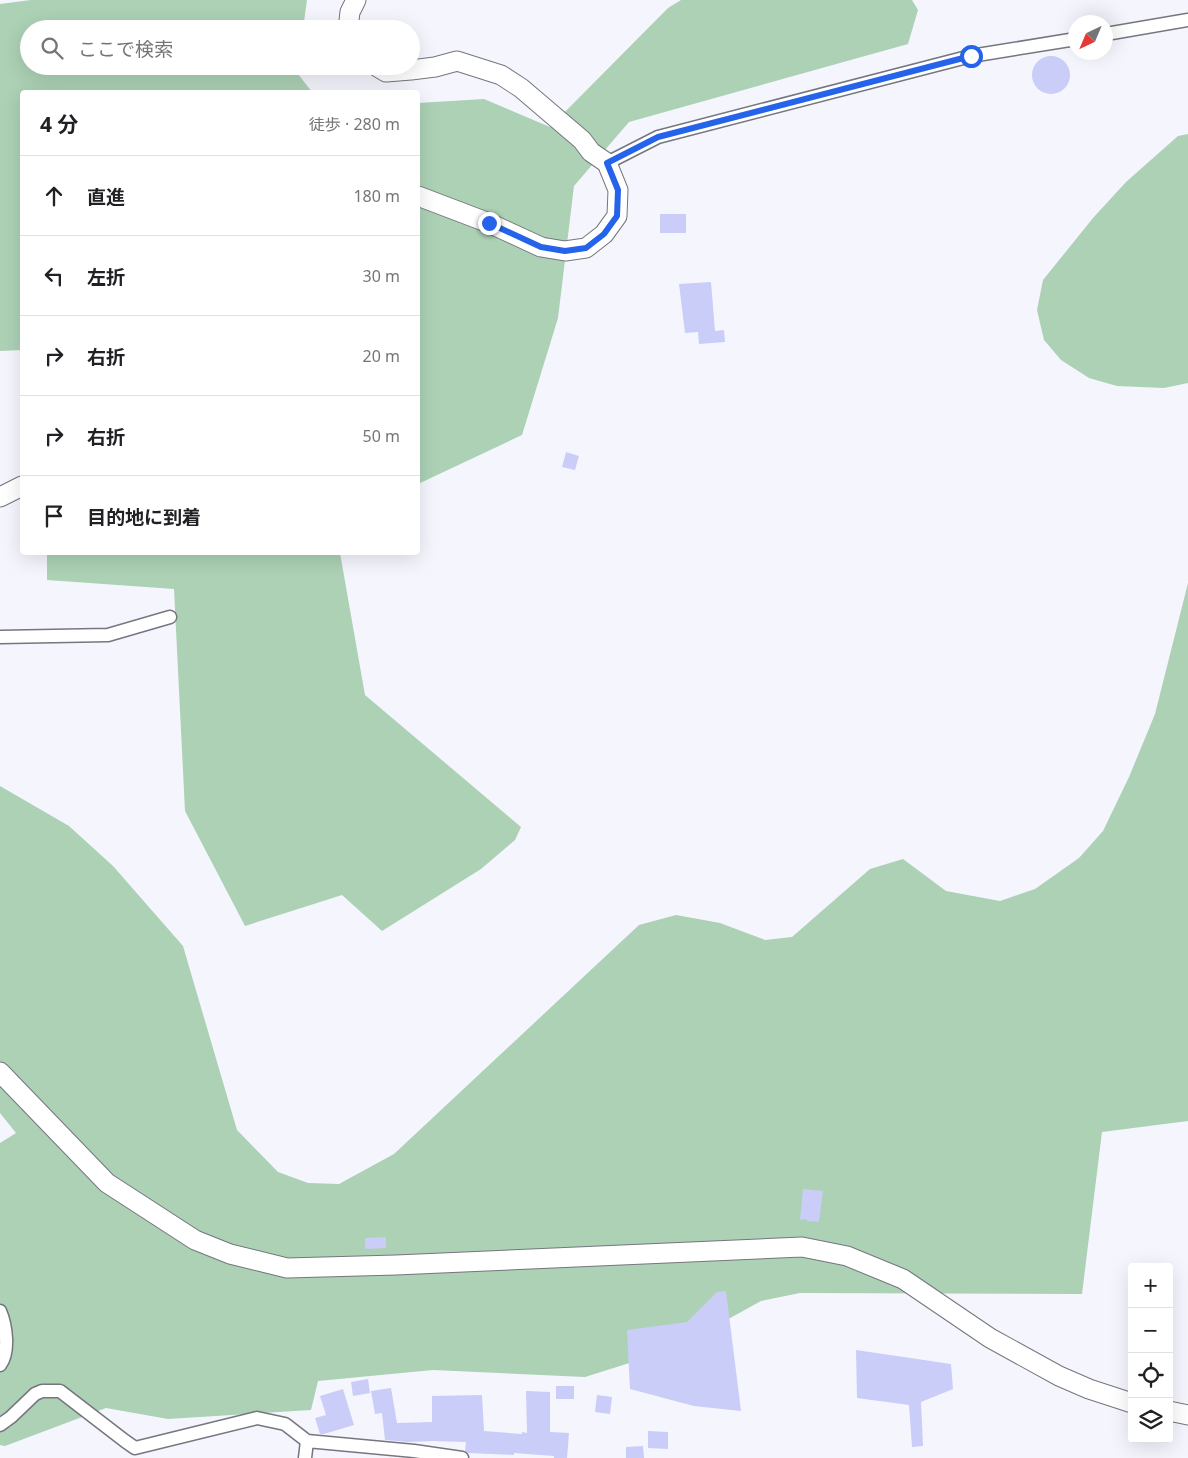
<!DOCTYPE html>
<html lang="ja">
<head>
<meta charset="utf-8">
<style>
	body { margin:0; font-family:"Noto Sans","Noto Sans JP",sans-serif; background:#f6f6f6; color:#202124 }
	.controls { position:absolute; right:15px; bottom:15px; display:grid; overflow:hidden; border-radius:5px; box-shadow:0 5px 20px #0002 }
	.controls button { width:45px; height:45px; display:grid; place-items:center; padding:0; border:0; border-bottom:1px solid #e0e0e0; background:#fff; color:#202124; font:25px sans-serif }
	.compass { position:absolute; left:1068px; top:15px; width:45px; height:45px; border-radius:50%; background:#fff; box-shadow:0 5px 20px #0002; rotate:224deg }
	.stop { position:absolute; width:15px; height:15px; margin:-11px; border:4px solid #2563eb; border-radius:50%; background:#fff }
	.stop.end { background:#2563eb; border-color:#fff; box-shadow:0 1px 5px #0008 }
	.list { margin:0; padding:0; list-style:none }
	h2 { display:flex; justify-content:space-between; align-items:center; height:65px; margin:0; padding:0 20px; font-size:21px }
	h2 small { font-size:16px; font-weight:400; color:#757577 }
	.list li { display:grid; grid-template-columns:32px 1fr auto; gap:15px; align-items:center; box-sizing:border-box; height:80px; padding:0 20px; border-top:1px solid #e0e0e0 }
	.list b { display:block; font-size:19px; white-space:nowrap }
	.list em { font-size:16px; font-style:normal; color:#757577 }
	.icon { flex:none; width:28px; height:28px; fill:none; stroke:currentColor; stroke-width:2; stroke-linecap:round; stroke-linejoin:round }
	.map { position:relative; flex:none; width:1188px; height:1458px; overflow:hidden }
	.search { position:absolute; background:#fff; box-shadow:0 5px 20px #0002; left:20px; top:20px; width:400px; height:55px; display:flex; align-items:center; gap:12px; box-sizing:border-box; padding:0 18px; border-radius:28px; color:#757577; font-size:19px }
	.panel { position:absolute; background:#fff; box-shadow:0 5px 20px #0002; left:20px; top:90px; width:400px; height:465px; border-radius:5px }
	.map>svg:first-child { display:block }
	.green { fill:#acd1b5 }
	.building { fill:#c9cdf8 }
	.lines { fill:none; stroke-linecap:round; stroke-linejoin:round }
	.street-casing { stroke:#75767e; stroke-width:15 }
	.secondary-casing { stroke:#75767e; stroke-width:21 }
	.street { stroke:#fff; stroke-width:12 }
	.secondary { stroke:#fff; stroke-width:19 }
	.route { stroke:#2563eb; stroke-width:6 }
</style>
</head>
<body>
<div class="map">
<svg width="1188" height="1458" viewBox="0 0 1188 1458">
	<rect width="100%" height="100%" fill="#f5f5fe"/>
	<path class="green" d="M31,0H307L303,29H29V66H298V74L312,92H22V350L0,351V4Z
		M681,0H912L918,10L908,44L629,122L574,186L558,318L522,435L418,484V103L484,99L550,127L668,8Z
		M1188,134V383L1164,388L1117,386L1089,378L1061,360L1044,340L1037,310L1043,280L1064,254L1093,218L1126,182L1178,136Z
		M47,553H340L365,695L521,827L515,840L481,869L382,931L342,895L245,926L185,811L174,589L47,580Z
		M1188,583V1121L1102,1132L1082,1294L800,1293L761,1301L674,1349L585,1377L433,1370L318,1381L311,1410L168,1419L106,1408L5,1446L0,1445V1143L16,1133L0,1113V786L69,826L113,866L183,946L237,1130L278,1172L308,1183L339,1184L394,1154L639,925L676,915L720,923L765,940L792,937L870,869L903,859L946,891L1000,901L1035,889L1079,858L1103,831L1129,777L1155,714Z"/>
	<path class="building" d="M1032 75a19 19 0 1 1 38 0a19 19 0 1 1-38 0Z
		M660,214H686V233H660Z
		M711,282L715,331L724,330L725,342L699,344L698,332L685,333L679,284Z
		M566,452L579,456L575,470L562,467Z
		M803,1189L823,1191L819,1222L807,1221V1219L800,1220Z
		M386,1237V1248L365,1249V1238Z
		M726,1291L741,1411L694,1406L630,1389L627,1330L687,1322L717,1292Z
		M856,1350L951,1364L953,1389L921,1402L923,1446L912,1447L909,1405L857,1398Z
		M368,1379L370,1393L353,1396L351,1382Z
		M556,1386H574V1399H556Z
		M391,1388L397,1423L432,1422V1396L482,1395L484,1431L522,1434V1432L527,1433L526,1391L550,1392V1432L569,1433L567,1458H554V1456L514,1453V1455L468,1453L465,1451L466,1442L432,1441L408,1442L385,1440L382,1413L375,1414L371,1391Z
		M343,1389L354,1425L324,1434H320L315,1418L326,1415L320,1396Z
		M597,1395L612,1397L610,1414L595,1412Z
		M648,1431L668,1432V1449L648,1448Z
		M643,1446L644,1458H626V1447Z"/>
	<g class="lines">
		<g class="street-casing">
			<path id="street" d="M1106,34L1188,20
				M607,163L658,137L971,56L1076,39
				M0,637L108,635L170,617
				M0,1311C6,1325 10,1352 0,1365
				M0,1425L11,1417L35,1394L42,1391H60L125,1441L135,1448L257,1418L285,1424L307,1441L414,1451L462,1458
				M305,1458L307,1441"/>
		</g>
		<g class="secondary-casing">
			<path id="secondary" d="M348,29L350,12L356,0
				M376,66L386,72L411,70L435,67L457,61L501,75L521,88L582,140L591,152L607,163L618,190L617,216L604,234L586,248L565,251L541,247L489,223L418,196
				M0,497L22,486
				M0,1072L107,1183L195,1240L230,1254L287,1268L396,1265L802,1247L847,1256L903,1279L990,1338L1059,1376L1089,1389L1132,1403
				M1169,1411L1188,1415"/>
		</g>
		<use href="#street" class="street"/>
		<use href="#secondary" class="secondary"/>
	</g>
	<g class="lines">
		<path class="route" d="M489,223L541,247L565,251L586,248L604,234L617,216L618,190L607,163L658,137L971,56"/>
	</g>
</svg>
<div class="controls">
<button>+</button>
<button>−</button>
<button><svg class="icon" aria-label="locate" viewBox="0 0 24 24"><circle cx="12" cy="12" r="6"/><path d="M12 2v4M12 18v4M2 12h4M18 12h4"/></svg></button>
<button><svg class="icon" aria-label="layers" viewBox="0 0 24 24"><path d="M12 4l9 5-9 5-9-5zM3 14l9 5 9-5"/></svg></button>
</div>
<svg class="compass" viewBox="-18 -18 36 36"><path d="M0-13l5 13h-10z" fill="#e53935"/><path d="M0 13l5-13h-10z" fill="#757577"/></svg>
<div class="stop" style="left:971px;top:56px"></div>
<div class="stop end" style="left:489px;top:223px"></div>
<div class="search"><svg class="icon" aria-label="search" viewBox="0 0 24 24"><circle cx="10" cy="10" r="6"/><path d="M15 15l6 6"/></svg>ここで検索</div>
<section class="panel">
<h2>4 分<small>徒歩 · 280 m</small></h2>
<ul class="list">
<li><svg class="icon" aria-label="ahead" viewBox="0 0 24 24"><path d="M12 20V5M6 11l6-6 6 6"/></svg><div><b>直進</b></div><em>180 m</em></li>
<li><svg class="icon" aria-label="left" viewBox="0 0 24 24"><path d="M17 20v-9H6M10 6l-5 5 5 5"/></svg><div><b>左折</b></div><em>30 m</em></li>
<li><svg class="icon" aria-label="right" viewBox="0 0 24 24"><path d="M7 20v-9h11M14 6l5 5-5 5"/></svg><div><b>右折</b></div><em>20 m</em></li>
<li><svg class="icon" aria-label="right" viewBox="0 0 24 24"><path d="M7 20v-9h11M14 6l5 5-5 5"/></svg><div><b>右折</b></div><em>50 m</em></li>
<li><svg class="icon" aria-label="arrive" viewBox="0 0 24 24"><path d="M6 21V4h12l-3 4 3 4H6"/></svg><div><b>目的地に到着</b></div></li>
</ul>
</section>
</div>
</body>
</html>
